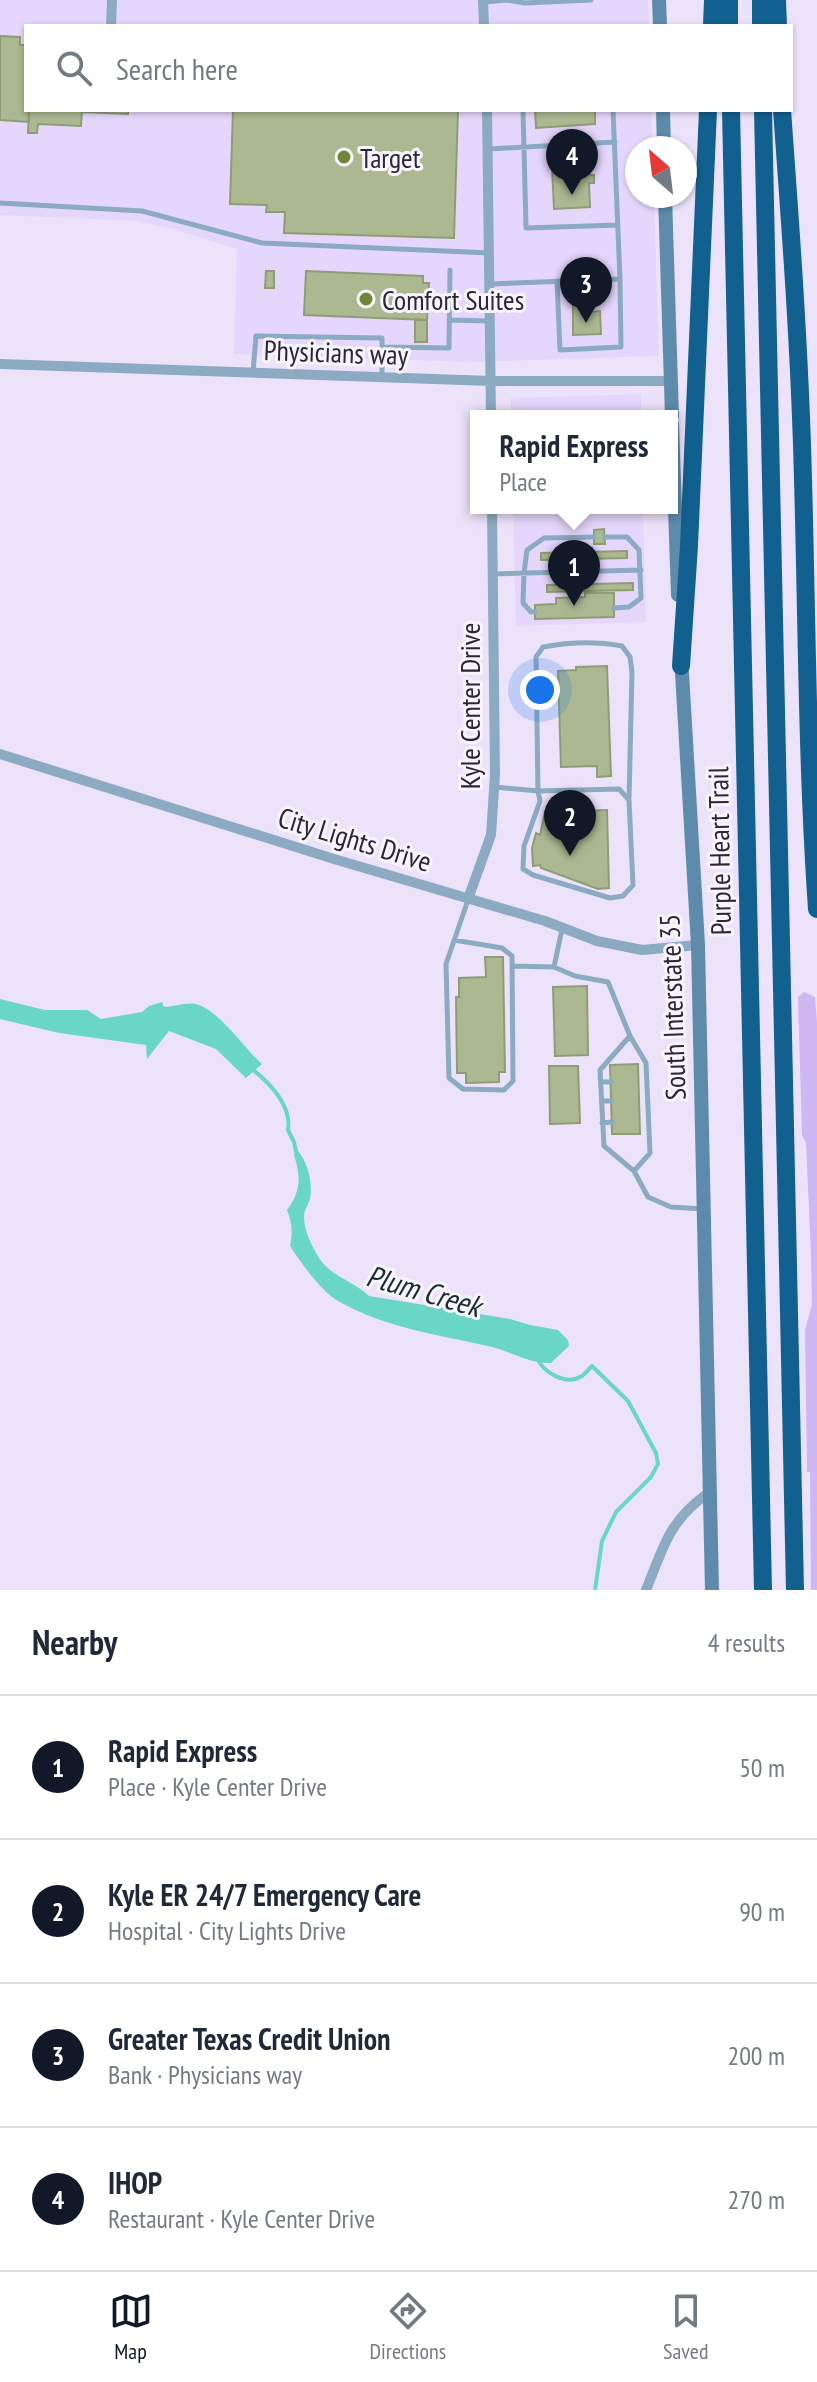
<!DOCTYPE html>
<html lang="en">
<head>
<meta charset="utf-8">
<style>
	body { margin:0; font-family:"PT Sans Narrow",sans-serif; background:#f6f6f7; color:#1f2937 }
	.compass { position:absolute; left:625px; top:136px; width:72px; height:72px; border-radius:50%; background:#fff; box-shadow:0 2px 6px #0004; rotate:332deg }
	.you { position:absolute; left:540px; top:690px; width:28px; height:28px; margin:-20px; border:6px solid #fff; border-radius:50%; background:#1a73e8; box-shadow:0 0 0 12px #1a73e833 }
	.badge { display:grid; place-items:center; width:52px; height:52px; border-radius:50%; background:#111827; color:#fff; font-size:26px; font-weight:700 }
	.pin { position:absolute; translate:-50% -66px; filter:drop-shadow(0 2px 4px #0008) }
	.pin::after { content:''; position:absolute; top:42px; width:28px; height:24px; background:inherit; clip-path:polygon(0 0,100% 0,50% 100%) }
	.popup { position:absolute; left:470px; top:410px; width:208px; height:104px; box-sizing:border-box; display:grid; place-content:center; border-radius:0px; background:#fff; filter:drop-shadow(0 2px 6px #0005); font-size:26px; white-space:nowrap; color:#747a83 }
	.popup b { font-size:30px; color:#1f2937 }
	.popup::after { content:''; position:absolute; left:50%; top:100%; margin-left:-16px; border:16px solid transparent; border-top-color:#fff }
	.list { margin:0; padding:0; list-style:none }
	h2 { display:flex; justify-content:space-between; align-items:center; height:104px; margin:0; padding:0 32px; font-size:34px }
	h2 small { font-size:26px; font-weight:400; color:#747a83 }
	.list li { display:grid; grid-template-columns:52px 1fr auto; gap:24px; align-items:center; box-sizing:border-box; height:144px; padding:0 32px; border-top:2px solid #e0e1e3 }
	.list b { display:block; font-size:30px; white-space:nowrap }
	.list p { margin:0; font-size:26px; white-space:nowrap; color:#747a83 }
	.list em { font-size:26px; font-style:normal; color:#747a83 }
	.icon { flex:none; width:44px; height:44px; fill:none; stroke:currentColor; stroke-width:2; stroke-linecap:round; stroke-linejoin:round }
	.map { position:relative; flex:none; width:817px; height:1590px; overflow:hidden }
	.search { position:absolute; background:#fff; box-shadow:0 2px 6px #0004; left:24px; right:24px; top:24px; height:88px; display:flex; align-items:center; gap:20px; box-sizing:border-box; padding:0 28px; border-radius:0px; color:#747a83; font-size:30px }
	.sheet { height:680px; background:#fff }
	nav { display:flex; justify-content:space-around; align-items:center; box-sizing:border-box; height:112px; border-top:2px solid #e0e1e3; background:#fff; font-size:22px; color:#747a83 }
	nav a { display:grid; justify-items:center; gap:4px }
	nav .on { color:#111827 }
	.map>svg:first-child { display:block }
	.built { fill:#e5d7fc }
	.green { fill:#ceb7f3 }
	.water { fill:#6ad6c5 }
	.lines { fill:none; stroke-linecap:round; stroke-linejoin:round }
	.stream { stroke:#6ad6c5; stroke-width:4 }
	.building { fill:#acb892; stroke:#909c76; stroke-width:2 }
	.lane { stroke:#8caac1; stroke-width:5 }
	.street { stroke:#8caac1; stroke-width:10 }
	.secondary { stroke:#5e8bac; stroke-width:14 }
	.highway { stroke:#12608f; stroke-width:18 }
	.poi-dot { fill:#708536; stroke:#f7f4fc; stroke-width:3 }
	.labels { text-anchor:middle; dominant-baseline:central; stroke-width:6; stroke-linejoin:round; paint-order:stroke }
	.poi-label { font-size:28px; fill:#2b2534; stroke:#f7f4fc; text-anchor:start }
	.street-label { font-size:28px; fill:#2b2534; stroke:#f7f4fc }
	.water-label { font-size:30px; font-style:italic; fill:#192d2a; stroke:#f7f4fc }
</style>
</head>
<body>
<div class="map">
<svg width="817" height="1590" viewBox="0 0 817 1590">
	<rect width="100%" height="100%" fill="#ece3fb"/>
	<path class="built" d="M0,0H648L649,26H26V110H651L653,148H637V196H654L659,356L468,362L234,354L237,249L177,230L138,221L0,215Z
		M641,394V416H511V398Z
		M513,508H643L646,622L516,626Z"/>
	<path class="green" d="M804,992L815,997L817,1022V1590H811L810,1472H807L805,1330L812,1305L811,1254L806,1143L802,1135L798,997Z"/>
	<path class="water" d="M0,999L45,1010H87L101,1019L142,1012L149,1006L162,1002L164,1007C174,1007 186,1002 196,1004C219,1010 244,1048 262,1064L246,1078L216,1049L169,1031L147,1059L146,1045L59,1033L0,1019Z
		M298,1151C308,1163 313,1183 310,1199C308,1205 304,1210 304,1217C304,1231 312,1246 319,1258C333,1278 352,1280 369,1296L510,1319L530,1325L558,1330L568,1340L569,1346L551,1363C530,1364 512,1352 492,1347C440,1335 385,1328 338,1301C321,1291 301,1263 290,1246C293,1232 292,1223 287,1210C301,1191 301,1177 294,1155Z"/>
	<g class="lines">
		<path class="stream" d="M252,1069C270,1083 292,1106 288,1130L294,1142L297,1156
			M537,1358C544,1373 566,1386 582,1376C586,1373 589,1369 592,1366L628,1401L656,1453L658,1464L651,1477L616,1512L602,1541L595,1590"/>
	</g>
	<path class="building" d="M0,36L20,37V45H26V110H29V122L0,120Z
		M29,110H82L81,126L38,124L37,133H28Z
		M82,110H128V114L82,112Z
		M233,110H458L454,238L284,233L285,212H266L267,205L230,204Z
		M535,110H595V124L536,128Z
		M589,167V175H594V183H589L590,207L554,209L552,168Z
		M266,271H274V288H265Z
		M306,271L423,276V283H429L427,320L304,315Z
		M573,292H588V307H591V312L600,311L601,334L573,335Z
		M415,319L427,320V342H415Z
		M604,529L605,544H594V530Z
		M627,551V558L541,560V553Z
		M633,583V590L547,592V585Z
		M585,593H614V617L535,619V605L556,604V598L585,597Z
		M607,666L611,776L597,777V766L561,767L558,671L576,670V667Z
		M607,810L609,888L598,889L541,868L540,865L533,866L532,848L536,833L540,835L545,812Z
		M485,957H503L505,1072H499V1082L466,1083V1073H457L456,997H459V978L486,977Z
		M587,986L588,1055L555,1056L553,987Z
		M638,1064L640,1134H612L610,1065Z
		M549,1066H578L580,1123L550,1124Z"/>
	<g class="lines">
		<path class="lane" d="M484,2L507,0L525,3L591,0
			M523,110L526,228L618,225
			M489,149L615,142
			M0,203L142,211L262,243L490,253
			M557,281L560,350L621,347L620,279
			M490,284L620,279L613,110
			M450,320L489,321
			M382,347L449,348L450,270
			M253,372L256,336L382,338V378
			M605,537H627L639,550L641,598L629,607L614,608
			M494,574L641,570
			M535,612H531L523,603L524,573L527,550L544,538L594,537
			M495,787L538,791L540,801L524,846L523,869L533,875L610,898L623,896L633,885L629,800L619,789L538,791L536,657L543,647C569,642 596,641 622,646L630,657L632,672L629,800
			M562,929L554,967L575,976L608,982L630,1036L646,1063L650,1153L634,1171
			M454,940L502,948L512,956L513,1081L504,1090L463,1089L449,1078L446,964L468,900
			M512,966L554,967
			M630,1036L600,1070L604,1146L634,1171L648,1197L671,1207L703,1209
			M601,1082H611
			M602,1101H611
			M602,1123L612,1122"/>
		<path class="street" d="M483,0L484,26
			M111,26L112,0
			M487,110L491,416
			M0,364L491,381H670
			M0,754L334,859L545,921L597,941L642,950L698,945
			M468,899L491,835L495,775L492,508
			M646,1590C664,1546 668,1522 708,1493"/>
		<path class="secondary" d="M659,0L660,26
			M663,110L664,148
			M665,196L672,416
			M672,424L678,595
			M681,656L698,945L712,1590"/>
		<path class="highway" d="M729,0V26
			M761,0V26
			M777,0L778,26
			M712,26L713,0
			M731,110L763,1590
			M763,110L795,1590
			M782,110C791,233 800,356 803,479C807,622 807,766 817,909
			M681,666L689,546L708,110"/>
	</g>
	<g class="poi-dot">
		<circle cx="344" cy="157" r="8"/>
		<circle cx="366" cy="299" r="8"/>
	</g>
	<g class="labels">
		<g class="poi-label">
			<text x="360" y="157">Target</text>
			<text x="382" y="299">Comfort Suites</text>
		</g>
		<g class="street-label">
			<text transform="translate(336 352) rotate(2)">Physicians way</text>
			<text transform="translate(469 706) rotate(-90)">Kyle Center Drive</text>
			<text transform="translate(355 839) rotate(17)">City Lights Drive</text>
			<text transform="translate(719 851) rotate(-91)">Purple Heart Trail</text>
			<text transform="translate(672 1007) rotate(-92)">South Interstate 35</text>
		</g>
		<g class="water-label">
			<text transform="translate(424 1290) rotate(16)">Plum Creek</text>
		</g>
	</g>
</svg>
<svg class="compass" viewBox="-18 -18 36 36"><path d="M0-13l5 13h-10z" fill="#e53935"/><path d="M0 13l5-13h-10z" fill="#747a83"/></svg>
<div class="you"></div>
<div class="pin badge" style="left:574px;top:606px">1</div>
<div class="popup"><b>Rapid Express</b>Place</div>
<div class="pin badge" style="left:570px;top:856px">2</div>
<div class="pin badge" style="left:586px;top:323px">3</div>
<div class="pin badge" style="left:572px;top:195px">4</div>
<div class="search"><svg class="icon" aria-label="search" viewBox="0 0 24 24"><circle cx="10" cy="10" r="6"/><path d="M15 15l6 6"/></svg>Search here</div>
</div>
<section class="sheet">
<h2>Nearby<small>4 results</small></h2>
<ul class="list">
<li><span class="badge">1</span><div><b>Rapid Express</b><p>Place · Kyle Center Drive</p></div><em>50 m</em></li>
<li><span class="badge">2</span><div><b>Kyle ER 24/7 Emergency Care</b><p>Hospital · City Lights Drive</p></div><em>90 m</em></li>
<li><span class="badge">3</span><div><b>Greater Texas Credit Union</b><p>Bank · Physicians way</p></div><em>200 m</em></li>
<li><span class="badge">4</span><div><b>IHOP</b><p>Restaurant · Kyle Center Drive</p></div><em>270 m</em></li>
</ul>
</section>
<nav>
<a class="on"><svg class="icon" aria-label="map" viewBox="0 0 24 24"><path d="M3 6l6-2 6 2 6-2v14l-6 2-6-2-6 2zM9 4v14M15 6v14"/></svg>Map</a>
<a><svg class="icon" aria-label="directions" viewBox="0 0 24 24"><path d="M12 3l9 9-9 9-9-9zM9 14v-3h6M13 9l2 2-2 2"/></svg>Directions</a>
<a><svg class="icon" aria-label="saved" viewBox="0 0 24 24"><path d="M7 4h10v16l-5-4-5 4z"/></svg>Saved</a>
</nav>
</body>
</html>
